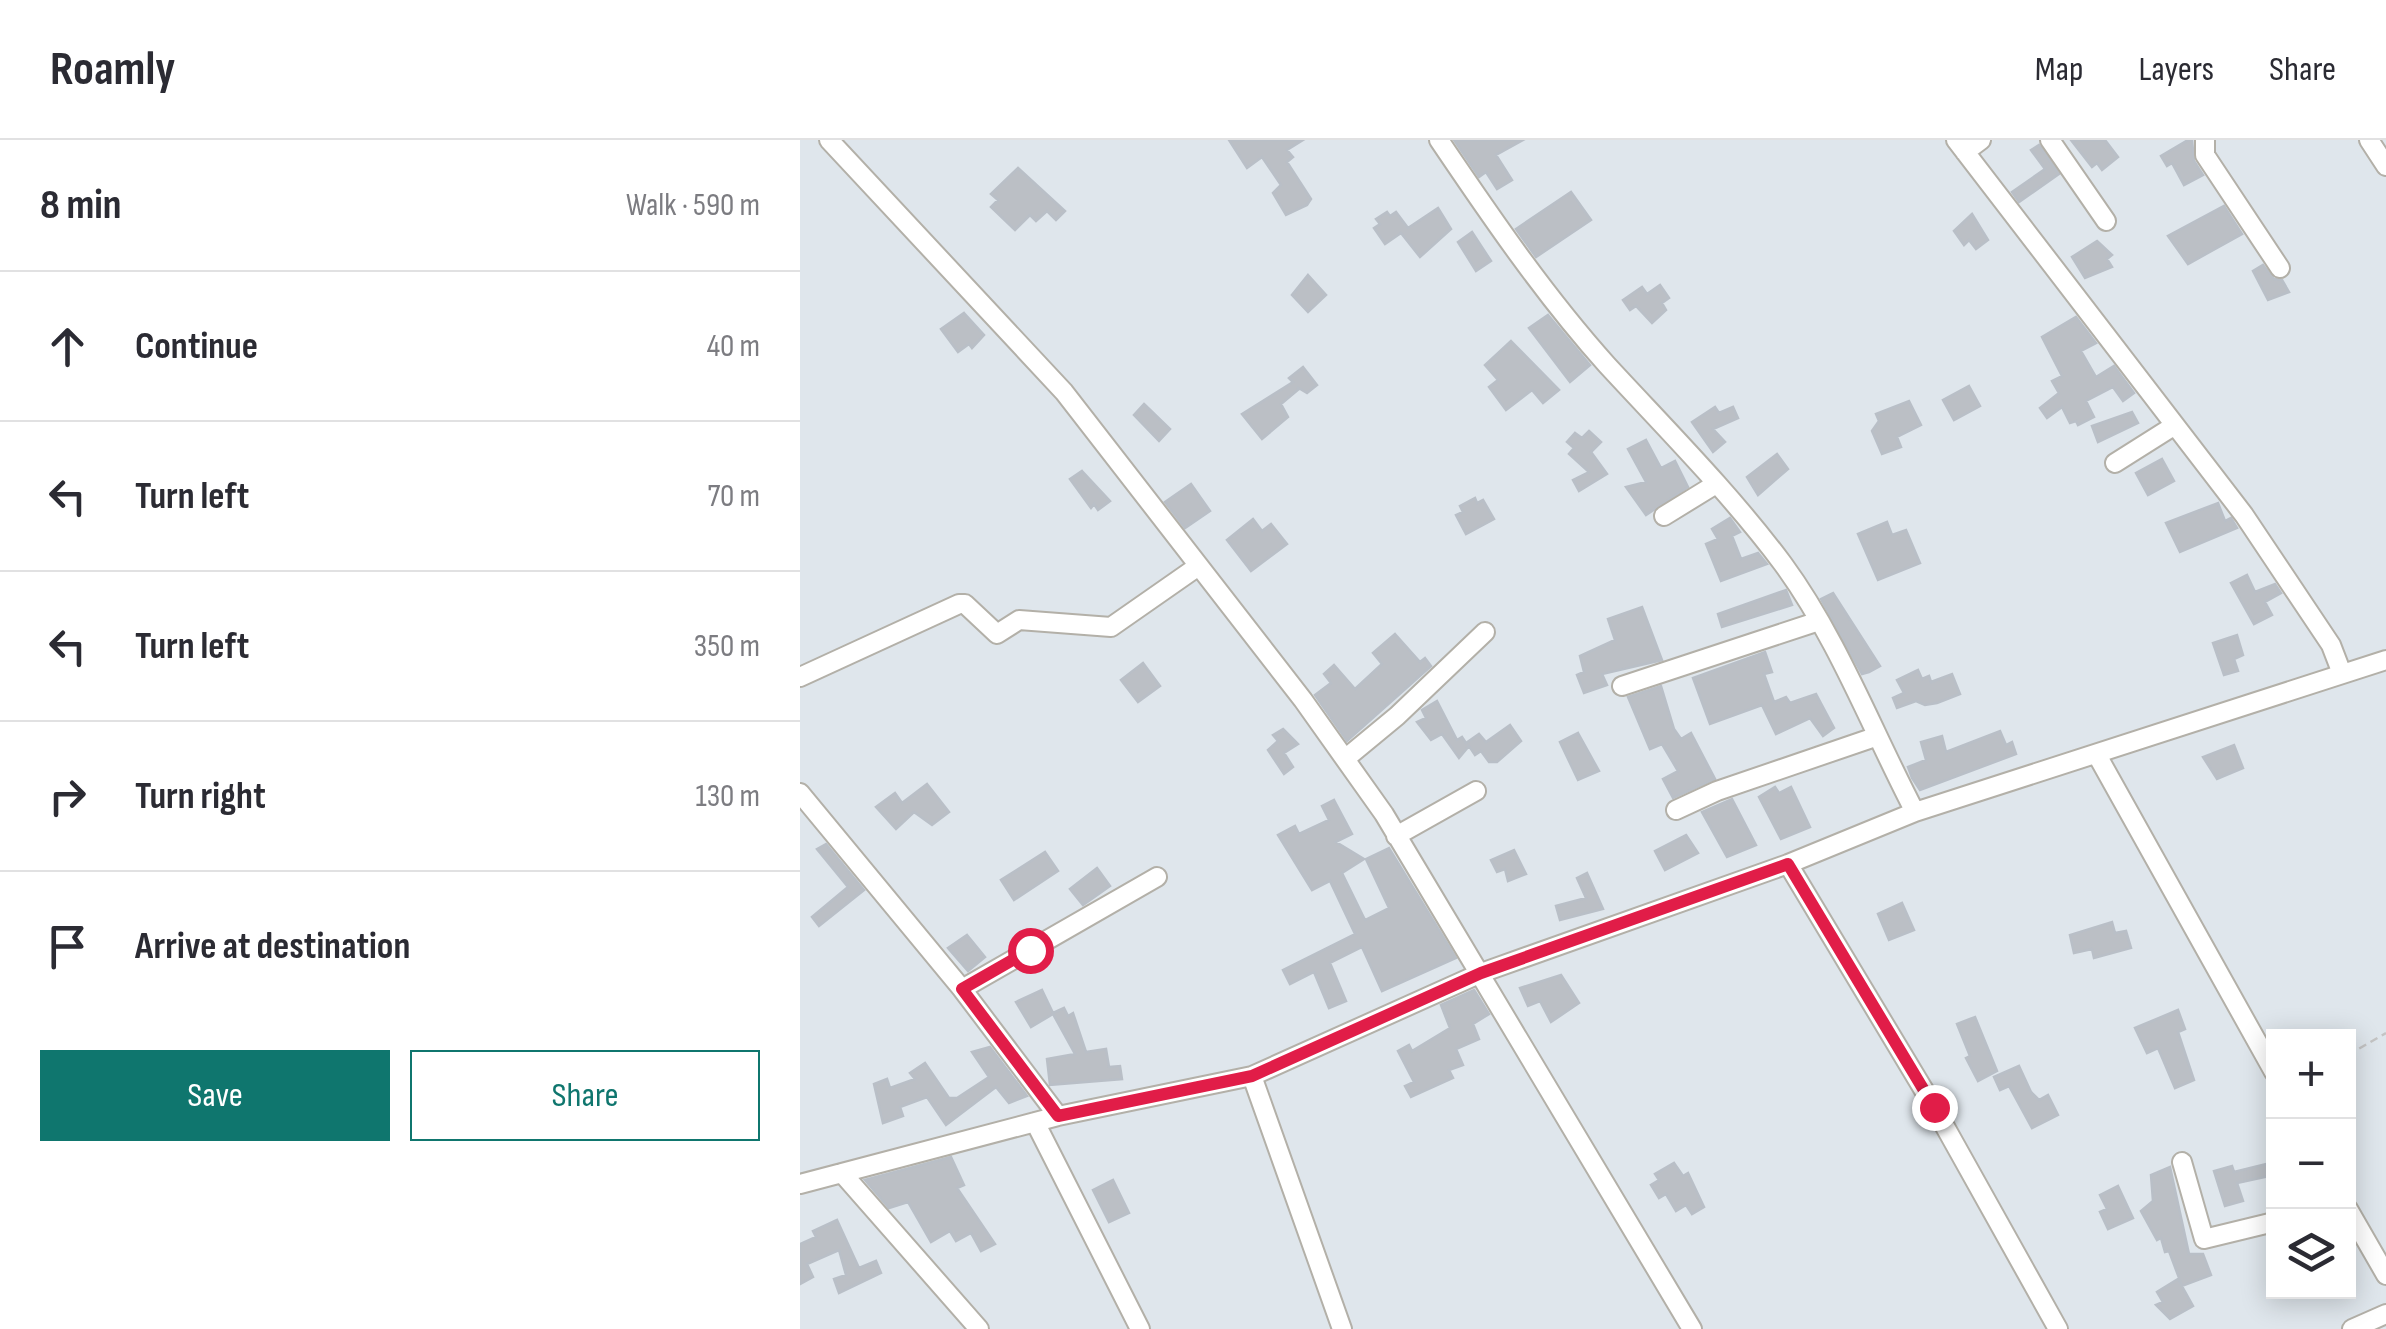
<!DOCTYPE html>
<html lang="en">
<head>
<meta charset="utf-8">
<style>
	body { margin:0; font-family:"Sofia Sans Condensed",sans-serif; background:#f7f7f7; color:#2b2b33 }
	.controls { position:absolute; right:30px; bottom:30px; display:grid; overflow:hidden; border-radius:0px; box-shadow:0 5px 25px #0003 }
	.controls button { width:90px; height:90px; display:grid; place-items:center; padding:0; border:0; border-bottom:2px solid #e1e1e2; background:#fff; color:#2b2b33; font:50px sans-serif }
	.stop { position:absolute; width:30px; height:30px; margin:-22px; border:8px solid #e11d48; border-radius:50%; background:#fff }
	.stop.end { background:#e11d48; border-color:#fff; box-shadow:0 2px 10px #0008 }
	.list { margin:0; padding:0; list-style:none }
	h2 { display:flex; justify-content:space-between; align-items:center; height:130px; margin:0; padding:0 40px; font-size:42px }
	h2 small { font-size:32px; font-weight:400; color:#7c7c81 }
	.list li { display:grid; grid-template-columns:65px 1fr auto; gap:30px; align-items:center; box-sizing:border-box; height:150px; padding:0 40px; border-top:2px solid #e1e1e2 }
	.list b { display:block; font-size:38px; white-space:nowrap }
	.list em { font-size:32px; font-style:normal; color:#7c7c81 }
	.actions { display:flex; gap:20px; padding:30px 40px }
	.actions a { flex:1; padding:22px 0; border:2px solid #0f766e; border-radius:0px; text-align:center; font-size:35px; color:#0f766e }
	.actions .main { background:#0f766e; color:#fff }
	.icon { flex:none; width:55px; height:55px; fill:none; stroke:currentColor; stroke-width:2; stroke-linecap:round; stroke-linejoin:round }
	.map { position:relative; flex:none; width:1586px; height:1189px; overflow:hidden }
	header { display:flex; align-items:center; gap:60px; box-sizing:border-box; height:140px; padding:0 50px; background:#fff; border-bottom:2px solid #e1e1e2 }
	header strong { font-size:48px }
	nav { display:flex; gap:55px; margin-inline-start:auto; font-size:35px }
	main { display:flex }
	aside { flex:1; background:#fff }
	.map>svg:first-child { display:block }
	.building { fill:#bbbfc5; stroke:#b9bfc7; stroke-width:2.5 }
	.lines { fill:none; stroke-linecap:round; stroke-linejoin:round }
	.street-casing { stroke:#b3b0a8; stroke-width:22 }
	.path { stroke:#c4c4c4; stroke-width:2.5; stroke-dasharray:8 5; stroke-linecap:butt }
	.street { stroke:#fff; stroke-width:18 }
	.route { stroke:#e11d48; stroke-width:12 }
</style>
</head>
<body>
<header>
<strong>Roamly</strong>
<nav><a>Map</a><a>Layers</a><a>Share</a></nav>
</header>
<main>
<aside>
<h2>8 min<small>Walk · 590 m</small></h2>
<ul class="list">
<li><svg class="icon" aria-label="ahead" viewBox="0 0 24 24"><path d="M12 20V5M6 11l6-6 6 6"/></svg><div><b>Continue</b></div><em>40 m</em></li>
<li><svg class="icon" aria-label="left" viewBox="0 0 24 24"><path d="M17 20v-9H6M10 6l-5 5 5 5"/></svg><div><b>Turn left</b></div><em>70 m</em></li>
<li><svg class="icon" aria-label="left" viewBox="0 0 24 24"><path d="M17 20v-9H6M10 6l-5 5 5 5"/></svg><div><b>Turn left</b></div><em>350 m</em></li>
<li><svg class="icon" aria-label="right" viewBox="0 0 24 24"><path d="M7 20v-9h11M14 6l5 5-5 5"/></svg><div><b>Turn right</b></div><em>130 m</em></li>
<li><svg class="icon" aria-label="arrive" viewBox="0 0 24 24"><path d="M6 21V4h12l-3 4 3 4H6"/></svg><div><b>Arrive at destination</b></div></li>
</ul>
<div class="actions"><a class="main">Save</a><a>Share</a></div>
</aside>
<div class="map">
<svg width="1586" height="1189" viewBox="0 0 1586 1189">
	<rect width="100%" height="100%" fill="#dfe6ec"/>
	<path class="building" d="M429,0H503L487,10L493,17L487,22L511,59L507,65L486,75L473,53L481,45L462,17L447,28Z
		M654,0H723L696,15L712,40L697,49L686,32L679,37Z
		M1271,0H1305L1318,17L1302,30L1297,23L1292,27Z
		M1388,0H1392L1394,21L1403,35L1384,45L1372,23L1367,26L1361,16Z
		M1239,5L1259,34L1219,62L1212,52L1245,29L1231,10Z
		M218,28L265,71L256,80L247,71L236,81L230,75L215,90L191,67L198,60L191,54Z
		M771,52L791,80L736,117L716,89Z
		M1424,66L1442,94L1388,124L1368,96Z
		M638,68L651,89L620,117L601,93L585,104L574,88L580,84L576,79L587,72L590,76L596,72L608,88Z
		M1172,74L1188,100L1176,109L1169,100L1164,105L1154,91Z
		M672,92L691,121L676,131L658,102Z
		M1297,101L1312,115L1307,119L1312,127L1285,138L1272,117Z
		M1463,125L1474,139L1482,140L1489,152L1468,160L1453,131Z
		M508,135L526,155L508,172L492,155Z
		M860,145L869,158L862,163L866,170L852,183L836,166L830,170L823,160L842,147L847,154Z
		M164,173L184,195L172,208L169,204L158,212L141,189Z
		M748,175L790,225L770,242L729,188Z
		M1276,177L1296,203L1281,211L1296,237L1314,226L1334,253L1323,261L1313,247L1286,261L1294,277L1278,285L1276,281L1270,283L1262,267L1247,278L1240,268L1259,253L1252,241L1262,236L1242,197Z
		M711,201L759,250L743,263L732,250L706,270L689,247L698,240L685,225Z
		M503,227L517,245L507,253L497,247L499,249L481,264L488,277L462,299L442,274L493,242L489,238Z
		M1169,246L1180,266L1154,280L1143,260Z
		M1109,261L1121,285L1097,297L1101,307L1082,314L1072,291L1079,281L1076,274Z
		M344,264L370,289L359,301L334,275Z
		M915,267L919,273L933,267L938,278L913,289L925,302L913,312L892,282Z
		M1332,272L1338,283L1298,302L1292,286Z
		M789,291L801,302L791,312L807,334L779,351L773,340L789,332L769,314L774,308L767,302L775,293L782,298Z
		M846,300L861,328L875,321L888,347L846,375L826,347L846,342L828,309Z
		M977,314L988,329L958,355L947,337Z
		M1362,319L1374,341L1348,355L1336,333Z
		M282,331L310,361L298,370L294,364L291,368L270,339Z
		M391,344L410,371L385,388L365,362Z
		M675,358L677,363L683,360L694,379L666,394L656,375L663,372L660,366Z
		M1418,363L1425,381L1431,378L1437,388L1380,412L1366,383Z
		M930,378L940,392L932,396L941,419L958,413L967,424L921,441L906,404L918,399L912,389Z
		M453,379L462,391L471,384L487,404L451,431L427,400Z
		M1087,382L1092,395L1106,390L1120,423L1078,440L1058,394Z
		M1447,435L1455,452L1475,444L1481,453L1465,462L1472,475L1454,484L1431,443Z
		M986,450L992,465L922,487L918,474Z
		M1033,453L1080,526L1069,532L1062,534L1021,459Z
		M842,467L862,520L802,534L807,545L784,553L777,535L784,532L780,516L815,500L808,479Z
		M595,494L620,522L625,518L631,526L547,601L515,555L531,543L524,534L534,525L555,549L582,524L573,513Z
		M1437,495L1443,515L1434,519L1438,531L1424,535L1413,503Z
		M965,512L972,532L964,534L974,562L986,557L990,563L1016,554L1034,588L1023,596L1010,578L976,594L962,565L910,584L893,538Z
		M343,523L360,546L338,562L321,540Z
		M1118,530L1122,539L1129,536L1131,542L1152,534L1160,554L1137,563L1125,565L1116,561L1097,568L1093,558L1104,553L1097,540Z
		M861,546L874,589L881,599L891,593L915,639L873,658L863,639L878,631L862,604L850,609L828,557Z
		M637,561L657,600L662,597L666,603L679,594L686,602L710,585L721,601L697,622H689L681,611L675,615L669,606L659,618L642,594L631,600L617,582L626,578L622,570Z
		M483,589L498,604L484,613L493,627L484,634L468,610L478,601L473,595Z
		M1200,591L1206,605L1212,602L1216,614L1120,650L1112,638L1108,627L1126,620L1121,602L1142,596L1146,612Z
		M778,593L799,631L778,640L760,602Z
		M1434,605L1443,628L1417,639L1403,617Z
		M127,644L149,672L132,685L114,672L96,689L76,667L95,653L102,663Z
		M975,647L979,653L991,647L1010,687L981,699L959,657Z
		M932,659L956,705L927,717L902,672Z
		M534,660L552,694L536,702L564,719L542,733L565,780L589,768L566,719L589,708L656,818L582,851L562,807L530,823L546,861L529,868L514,832L490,844L483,830L555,794L530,741L512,750L478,695L495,686L499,694L529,680L522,666Z
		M886,695L898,713L865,730L855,711Z
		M26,704L64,750L19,786L12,777L48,747L17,709Z
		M714,710L726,734L708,741L705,729L697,732L691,720Z
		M245,712L258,731L214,760L201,740Z
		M297,728L310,746L283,765L270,749Z
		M787,733L803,769L760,780L756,766L786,758L777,738Z
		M1102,763L1114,790L1089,800L1078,774Z
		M1312,782L1315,793L1326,791L1331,808L1294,818L1292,809L1274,813L1270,795Z
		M167,795L185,817L168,831L148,808Z
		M761,835L779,863L751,882L740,861L728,866L720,848Z
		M242,850L253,873L264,868L268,876L273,873L286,912L306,909L309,927L320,926L322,939L250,945L247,919L275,914L253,874L231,887L216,862Z
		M674,850L689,874L673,884L679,899L656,909L663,925L649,930L653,938L611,957L605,946L614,942L598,911L609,905L612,911L650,888L641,865Z
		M1378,870L1385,889L1378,892L1394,940L1375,948L1358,908L1347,913L1335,888Z
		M1175,877L1197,931L1178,941L1166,918L1170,916L1157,884Z
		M190,907L227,956L209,963L196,947L146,985L127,957L100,967L103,976L83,983L74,944L87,939L90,948L115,939L110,933L125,923L149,958H157L189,937L172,912Z
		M1219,926L1231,952L1239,960L1248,955L1258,975L1232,988L1209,946L1200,950L1194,937Z
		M151,1017L164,1045L157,1048L195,1104L181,1111L171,1093L156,1101L150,1091L131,1102L108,1062L89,1068L65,1040Z
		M1474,1022V1035L1437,1043L1443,1061L1425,1066L1414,1031L1432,1026L1434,1032Z
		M874,1023L883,1036L888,1033L904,1067L892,1074L886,1065L876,1071L866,1054L859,1058L851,1045L859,1040L855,1034Z
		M1370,1027L1389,1114H1403L1411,1135L1382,1146L1369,1111L1365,1112L1361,1098L1357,1100L1341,1071L1353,1061L1351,1035Z
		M313,1040L329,1073L309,1082L293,1050Z
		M1318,1046L1333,1078L1308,1089L1300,1072L1307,1069L1300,1055Z
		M37,1080L59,1128L76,1121L81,1133L39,1153L34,1139L46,1135L39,1110L7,1124L13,1137L0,1144V1104L16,1097L13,1091Z
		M1378,1139L1393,1166L1370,1179L1356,1165L1363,1162L1357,1152Z"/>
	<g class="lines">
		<g class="street-casing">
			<path id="street" d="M29,0L264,252L503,560L584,674L892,1189
				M639,0C691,77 745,156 807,225C867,290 930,353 983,424C1038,499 1072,590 1115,672
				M1156,0L1444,375L1531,505L1541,531
				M1250,0L1306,81
				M1405,0V15L1480,128
				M1569,0L1586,26
				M1165,12L1181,0
				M1315,323L1372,287
				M864,376L916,344
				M0,537L159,464H165L197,494L219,480L311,487L397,427
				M822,546L1016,482
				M1297,615L1474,932
				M545,619L597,576L685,492
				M0,653L162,849L258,976
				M876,670L917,651L1075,597
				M596,696L676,651
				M988,724L1134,967L1258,1189
				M162,849L357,737
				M452,936L542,1189
				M235,982L340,1189
				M1382,1022L1404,1099L1474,1082
				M42,1033L179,1189
				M0,1044L258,976L452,936L681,833L988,724L1115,672L1586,520
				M1548,1069L1586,1135
				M1552,1189L1586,1174"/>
		</g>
		<path class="path" d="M1548,915L1586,893"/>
		<use href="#street" class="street"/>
	</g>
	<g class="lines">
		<path class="route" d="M230,810L162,849L258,976L452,936L681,833L988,724L1134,967"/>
	</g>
</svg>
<div class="controls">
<button>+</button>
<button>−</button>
<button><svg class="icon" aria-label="layers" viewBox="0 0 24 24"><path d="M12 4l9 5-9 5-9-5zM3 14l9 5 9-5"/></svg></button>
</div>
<div class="stop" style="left:230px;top:810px"></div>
<div class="stop end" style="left:1134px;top:967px"></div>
</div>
</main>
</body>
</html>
